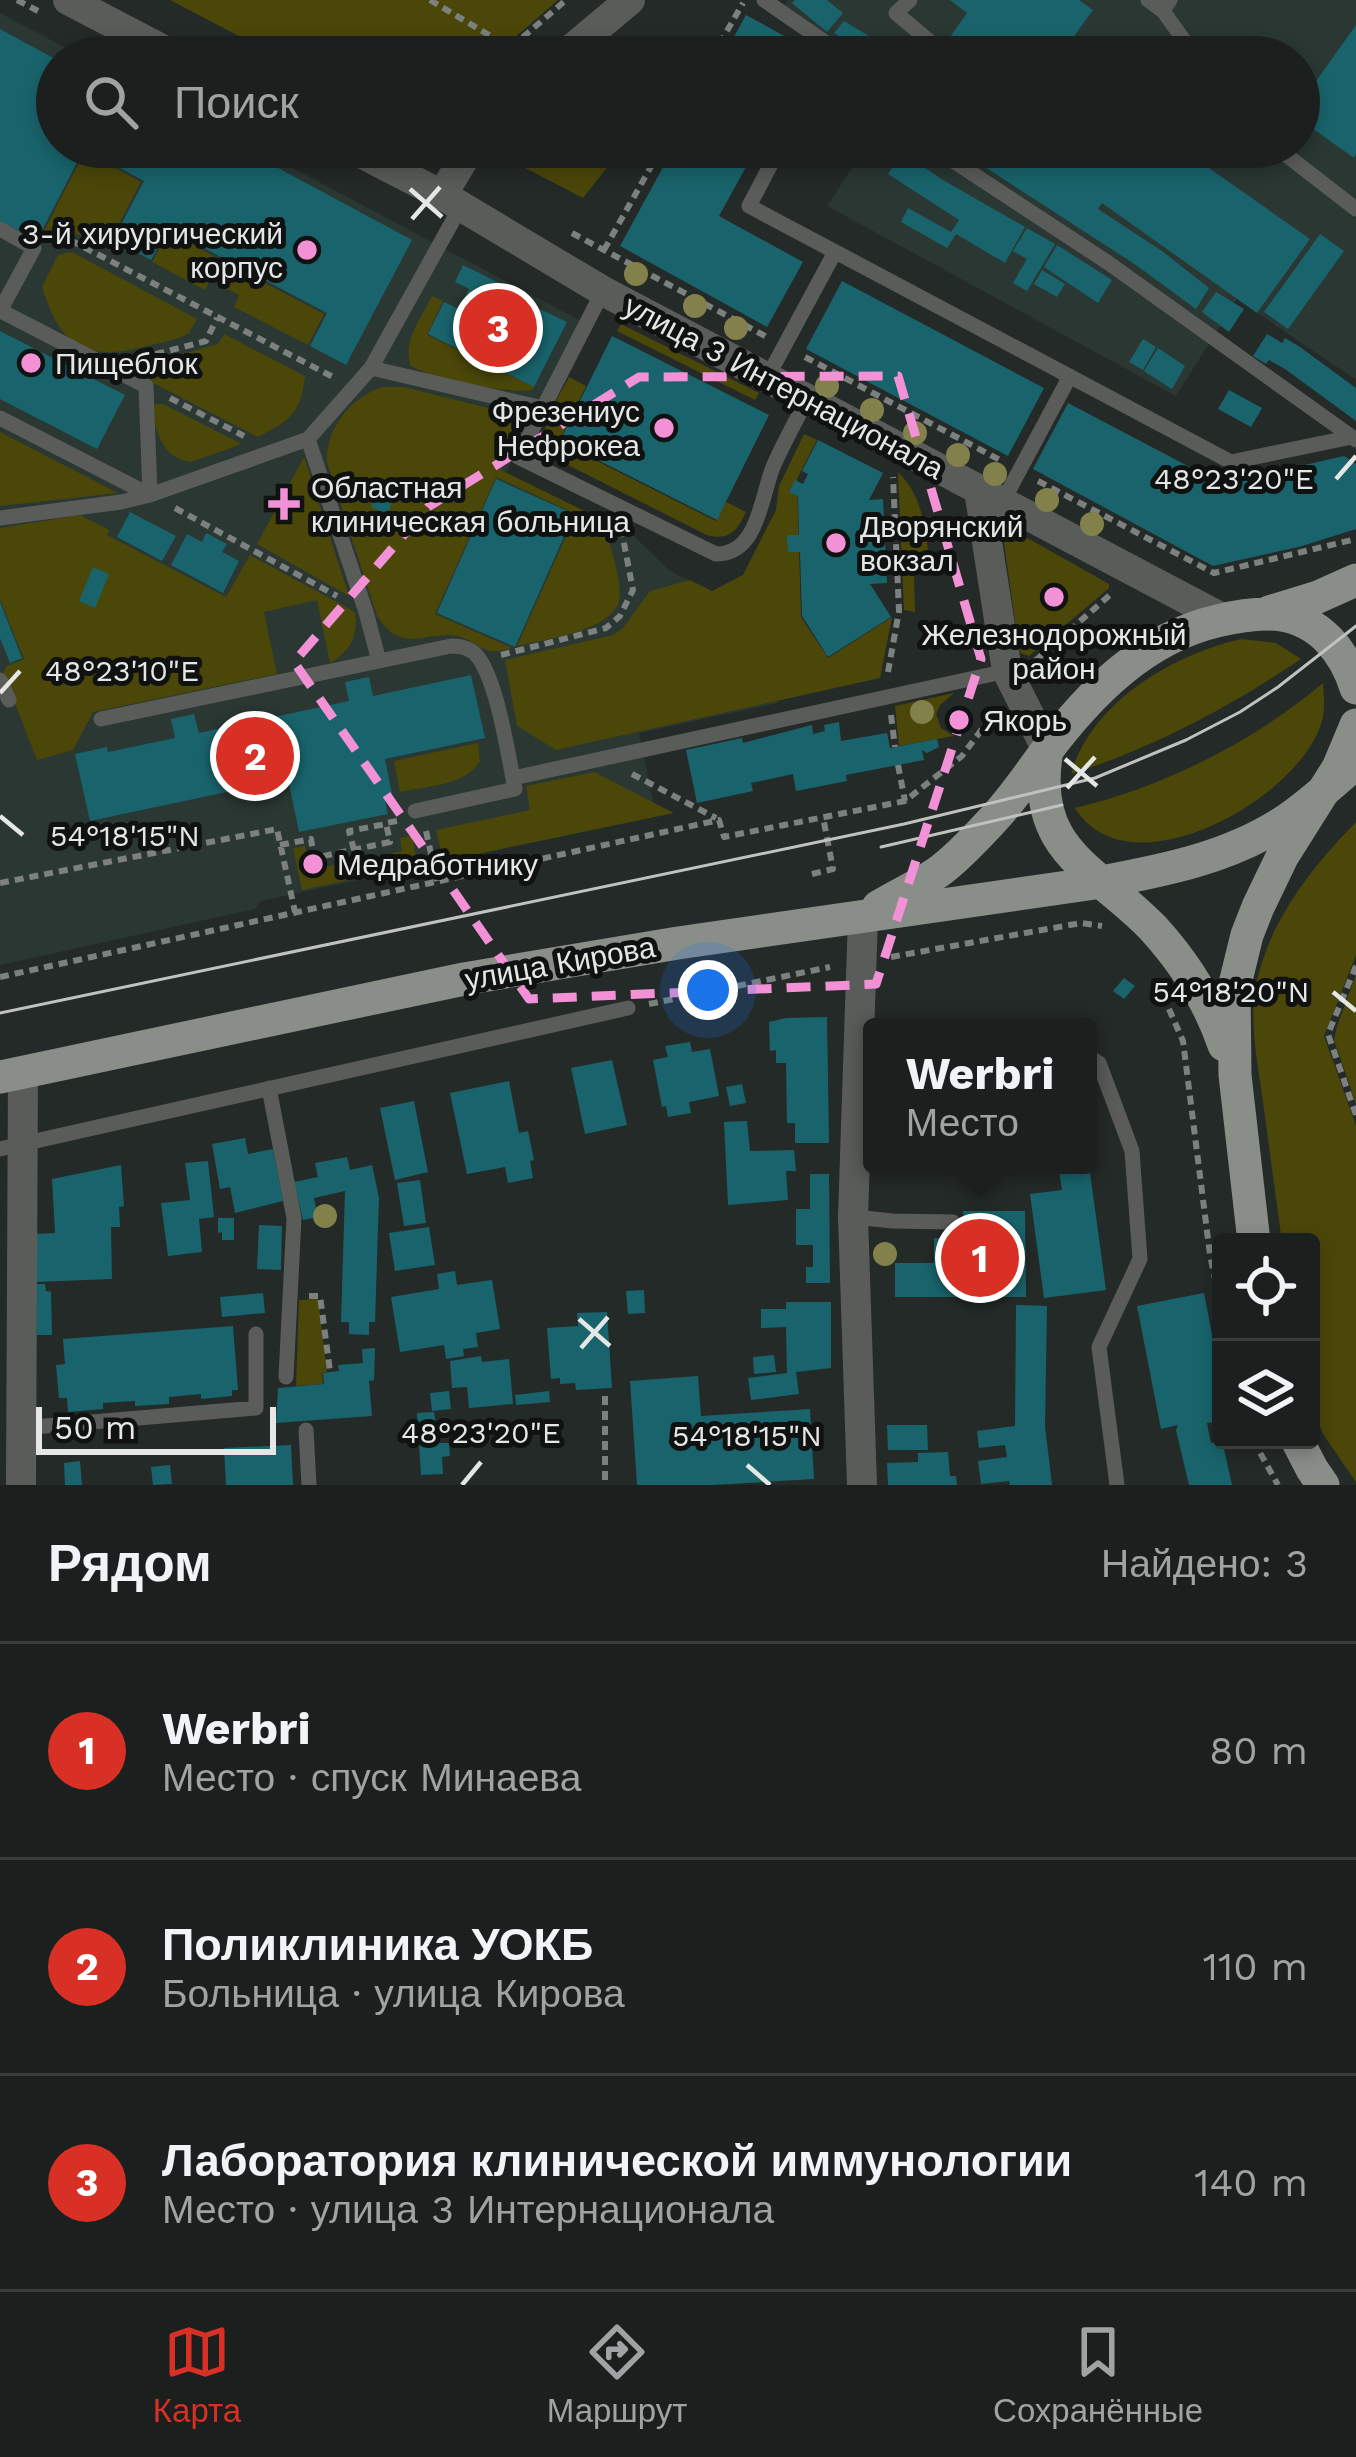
<!DOCTYPE html>
<html lang="ru">
<head>
<meta charset="utf-8">
<style>
	body { margin:0; font-family:"Work Sans",sans-serif; background:#242827; color:#f1f3f6 }
	.controls { position:absolute; right:36px; bottom:36px; display:grid; overflow:hidden; border-radius:12px; box-shadow:0 6px 18px #0003 }
	.controls button { width:108px; height:108px; display:grid; place-items:center; padding:0; border:0; border-bottom:3px solid #393e3c; background:#1b201e; color:#f1f3f6; font:60px sans-serif }
	.scale { position:absolute; left:36px; bottom:30px; width:240px; box-sizing:border-box; padding-left:12px; border:6px solid #e4e7e6; border-top:0; font-size:33px; line-height:42px; white-space:nowrap; color:#e4e7e6; -webkit-text-stroke:9px #0f1211; paint-order:stroke }
	.you { position:absolute; left:708px; top:990px; width:42px; height:42px; margin:-30px; border:9px solid #fff; border-radius:50%; background:#1a73e8; box-shadow:0 0 0 18px #1a73e833 }
	.badge { display:grid; place-items:center; width:78px; height:78px; border-radius:50%; background:#d93025; color:#fff; font-size:39px; font-weight:700 }
	.pin { position:absolute; translate:-50% -50%; border:6px solid #fff; box-shadow:0 3px 12px #0006 }
	.popup { position:absolute; left:863px; top:1018px; width:234px; height:156px; box-sizing:border-box; display:grid; place-content:center; border-radius:12px; background:#1b201e; filter:drop-shadow(0 3px 9px #0005); font-size:39px; white-space:nowrap; color:#a0a3a4 }
	.popup b { font-size:45px; color:#f1f3f6 }
	.popup::after { content:''; position:absolute; left:50%; top:100%; margin-left:-24px; border:24px solid transparent; border-top-color:#1b201e }
	.list { margin:0; padding:0; list-style:none }
	h2 { display:flex; justify-content:space-between; align-items:center; height:156px; margin:0; padding:0 48px; font-size:51px }
	h2 small { font-size:39px; font-weight:400; color:#a0a3a4 }
	.list li { display:grid; grid-template-columns:78px 1fr auto; gap:36px; align-items:center; box-sizing:border-box; height:216px; padding:0 48px; border-top:3px solid #393e3c }
	.list b { display:block; font-size:45px; white-space:nowrap }
	.list p { margin:0; font-size:39px; white-space:nowrap; color:#a0a3a4 }
	.list em { font-size:39px; font-style:normal; color:#a0a3a4 }
	.icon { flex:none; width:66px; height:66px; fill:none; stroke:currentColor; stroke-width:2; stroke-linecap:round; stroke-linejoin:round }
	.map { position:relative; flex:none; width:1356px; height:1485px; overflow:hidden }
	.search { position:absolute; background:#1b201e; box-shadow:0 6px 18px #0003; left:36px; right:36px; top:36px; height:132px; display:flex; align-items:center; gap:30px; box-sizing:border-box; padding:0 42px; border-radius:66px; color:#a0a3a4; font-size:45px }
	.sheet { height:804px; background:#1b201e }
	nav { display:flex; justify-content:space-around; align-items:center; box-sizing:border-box; height:168px; border-top:3px solid #393e3c; background:#1b201e; font-size:33px; color:#a0a3a4 }
	nav a { display:grid; justify-items:center; gap:6px }
	nav .on { color:#d93025 }
	.map>svg:first-child { display:block }
	.built { fill:#2a3733 }
	.green { fill:#4b4709 }
	.building { fill:#19646c }
	.lines { fill:none; stroke-linecap:round; stroke-linejoin:round }
	.path { stroke:#7c817f; stroke-width:6; stroke-dasharray:9 6; stroke-linecap:butt }
	.service { stroke:#5a5c59; stroke-width:15 }
	.minor { stroke:#5a5c59; stroke-width:30 }
	.primary { stroke:#8a8e89; stroke-width:33 }
	.tram { stroke:#bfc2c1; stroke-width:3 }
	.tree { fill:#82814b }
	.marked { fill:none; stroke:#f391d6; stroke-width:9; stroke-dasharray:24 15; stroke-linejoin:round }
	.ticks { fill:none; stroke:#e4e7e6; stroke-width:4.5 }
	.poi-dot { fill:#f391d6; stroke:#0f1211; stroke-width:4.5 }
	.labels { text-anchor:middle; dominant-baseline:central; stroke-width:10; stroke-linejoin:round; paint-order:stroke }
	.poi-label { font-size:30px; fill:#e4e7e6; stroke:#0f1211; text-anchor:start }
	.street-label { font-size:30px; fill:#e4e7e6; stroke:#0f1211 }
	.ticks-label { font-size:30px; text-anchor:middle; fill:#e4e7e6; stroke:#0f1211; stroke-width:10; stroke-linejoin:round; paint-order:stroke }
</style>
</head>
<body>
<div class="map">
<svg width="1356" height="1485" viewBox="0 0 1356 1485">
	<rect width="100%" height="100%" fill="#242a28"/>
	<path class="built" d="M788,0H1356V380L1237,299L1176,396L827,206L866,147H1299V57H841L835,45L784,5Z
		M0,13L83,57H57V147H253L581,321L505,474L632,534L670,571L761,617L778,703L639,733L656,816L261,901L255,909L0,965Z"/>
	<path class="green" d="M170,0H558L492,57H279Z
		M527,147H623L583,198L512,161Z
		M85,151L141,182L106,248L78,234L39,241Z
		M169,232L221,260L205,290L152,262Z
		M72,252L197,319L189,333C175,341 158,343 143,347C82,362 60,344 42,287L58,255Z
		M227,263L324,314L308,345L234,307L239,295L216,283Z
		M432,296L443,301L427,335L534,387L532,390C508,394 432,379 411,366C401,343 422,317 432,296Z
		M621,324L759,393L755,400L617,331Z
		M224,334L305,376C301,413 290,421 258,437L132,372L135,367L218,344Z
		M569,377L586,386L559,442L716,521L726,502L746,512C737,531 729,541 707,535L554,458C532,432 556,403 569,377Z
		M383,387H404L512,414C521,432 508,452 501,470L603,520C609,543 619,570 620,594C620,631 545,639 517,646L576,514L496,477L435,614L512,648C506,649 499,652 493,651C481,651 470,638 457,636C423,631 403,655 377,616L327,462C325,430 351,396 383,387Z
		M156,404H163L242,444L191,462C162,458 155,432 153,407Z
		M0,432L118,493L0,506Z
		M804,434L817,440L797,479L801,617L828,658L892,617L880,678L556,750L517,726L505,660L613,635L623,628L650,591L690,580L712,591L743,575L776,510L779,486Z
		M304,457L349,596L257,544Z
		M898,472C924,497 926,533 930,567L914,574L915,612L904,610Z
		M80,515L109,530L107,535L226,597L250,555L355,612C359,634 350,653 330,663L317,600L264,612L277,674L93,712L73,750L37,760L3,673L7,666L24,659L0,599V528Z
		M1015,531L1109,584V588L1029,656L1021,653L1019,649L1004,543L1007,533Z
		M1241,639L1276,643L1301,659C1230,707 1153,748 1071,774C1092,702 1172,655 1241,639Z
		M1323,683C1324,696 1325,709 1322,721C1300,799 1129,895 1075,808C1166,786 1251,743 1323,683Z
		M954,693L940,705L936,714L941,728L954,736L899,746L895,706Z
		M478,743L480,761C466,786 426,786 400,792L394,761Z
		M594,772L674,813L443,861L436,830L530,810L526,786Z
		M1356,822V955L1324,1036L1356,1126V1482L1323,1434L1311,1405V1242H1282C1275,1193 1269,1144 1262,1095C1257,1059 1249,1021 1256,985C1269,921 1312,867 1356,822Z
		M412,836L418,865L302,890L293,848L305,846L311,870L402,851L400,838Z
		M1356,975V1104L1334,1040L1337,1026Z
		M318,1299L327,1372L322,1373L323,1384L296,1386L299,1300Z"/>
	<path class="building" d="M795,0H827L843,13L827,32L792,3Z
		M950,0H1079L1093,10L1059,57H951L941,50L967,13Z
		M746,15L810,50L806,57H723Z
		M844,21L869,36L854,57L841,49L846,41L834,33Z
		M1356,25V154L1354,158L1299,119V105Z
		M0,29L57,60V147H239L412,240L346,365L310,346L327,313L168,229L151,260L113,240L144,181L84,149L37,240L0,221Z
		M674,147H757L719,216L803,262L767,327L620,246Z
		M954,147H1179L1310,239L1257,313L1102,203L1098,209L1162,251L1209,288L1196,309L1136,265Z
		M902,152L943,180L1025,227L1005,263L956,234L947,248L901,222L908,208L951,232L959,220L888,174Z
		M1027,228L1055,244L1027,291L1013,283L1027,259L1013,251Z
		M1320,234L1344,251L1288,329L1264,312Z
		M1057,245L1112,280L1098,303L1044,267Z
		M463,265L532,299L529,304L567,322L534,387L428,334L444,302L459,309L469,289L455,282Z
		M1042,270L1065,284L1057,297L1034,284Z
		M842,281L1044,388L1008,456L806,349Z
		M1216,292L1244,309L1229,332L1202,312Z
		M0,331L125,395L97,449L0,399Z
		M1267,334L1282,343L1285,338L1300,347L1356,388V421L1285,369L1269,360L1266,364L1253,356Z
		M612,336L769,415L717,520L560,441Z
		M1143,339L1156,347L1143,370L1129,362Z
		M1158,348L1185,366L1172,389L1144,371Z
		M1229,390L1262,408L1251,427L1218,409Z
		M1068,403L1222,484L1344,456L1356,464V529L1302,546L1213,566L1033,469Z
		M818,440L883,473L869,500L883,499L887,583L870,584L891,617L828,657L802,616L800,552H788L787,535H799L798,496L789,492L795,480L803,484L808,474L802,471Z
		M496,479L574,514L515,647L437,613Z
		M383,480L399,487L387,514L371,507Z
		M130,512L176,536L162,561L117,537Z
		M206,533L227,544L222,552L239,561L223,593L171,565L187,534L202,542Z
		M93,567L109,574L95,608L79,601Z
		M0,602L22,658L10,663L0,638Z
		M471,675L485,738L385,759L393,799L385,801L388,814L299,832L288,779L90,821L75,754L107,747L108,752L175,738L171,719L194,714L199,733L349,701L345,682L369,677L373,696Z
		M839,722L841,741L887,733L890,748L937,739L939,747L927,753L922,750L924,760L846,775L847,781L796,791L793,774L751,783L753,791L697,803L686,750L742,738L743,743L812,725L813,734L825,731L824,725Z
		M1124,978L1135,986L1124,999L1113,991Z
		M721,999L725,1013L702,1019L698,1004Z
		M827,1017L829,1143H795V1123H787L786,1063H776V1050L770,1051L769,1022L786,1018Z
		M690,1042L692,1052L710,1049L719,1096L689,1102L691,1113L668,1117L666,1106L662,1107L653,1060L668,1057L665,1046Z
		M612,1060L627,1125L585,1134L571,1068Z
		M509,1081L519,1133L528,1131L534,1160L530,1161L533,1178L508,1183L505,1167L467,1174L450,1093Z
		M742,1084L746,1103L730,1106L726,1087Z
		M414,1101L428,1172L395,1180L380,1108Z
		M747,1121L750,1151L794,1150L796,1171H786L788,1200L728,1205L724,1122Z
		M245,1138L248,1154L273,1149L283,1201L235,1213L230,1187L220,1189L212,1144Z
		M347,1157L350,1170L372,1165L379,1198L375,1322H369V1335L349,1334V1322H341L345,1191L314,1198L318,1217L303,1220L294,1182L318,1177L315,1163Z
		M208,1161L214,1217L199,1219L202,1252L168,1256L161,1203L190,1200L185,1163Z
		M121,1165L124,1206L119,1207L120,1227H111L112,1279L35,1282L34,1234L55,1233L52,1179Z
		M1058,1165H1089L1106,1290L1044,1298L1030,1194L1062,1190Z
		M810,1174H829L830,1283H806V1267H813V1245H796V1209H810Z
		M420,1180L426,1223L404,1226L397,1183Z
		M963,1211H1025L1026,1297H895V1263H934V1238H964Z
		M218,1218H234V1240H222V1232L218,1233Z
		M259,1225L282,1226L281,1270L257,1269Z
		M429,1227L435,1265L395,1271L389,1233Z
		M455,1271L457,1285L492,1280L500,1329L476,1333L478,1347L463,1349L464,1356L446,1359L444,1345L400,1352L391,1297L439,1289L437,1274Z
		M36,1284H45L46,1291L51,1292L52,1335H37Z
		M644,1290L645,1313L628,1314L626,1291Z
		M263,1293L265,1313L222,1317L220,1297Z
		M1204,1293L1221,1381V1421L1207,1423L1211,1443L1222,1440L1232,1485H1189L1176,1430L1178,1425L1161,1429L1137,1306Z
		M786,1302H831V1368L796,1372L799,1394L751,1400L748,1378L787,1373L786,1327L761,1328V1309H786Z
		M1016,1305L1047,1306L1045,1426L1052,1485H1010L1009,1481L981,1484L978,1461L1007,1457L1005,1445L979,1448L977,1431L1015,1426Z
		M607,1312L612,1388L576,1390L575,1383L560,1384V1378L551,1379L547,1328L578,1326L577,1313Z
		M233,1326L238,1390H232V1396L201,1399V1394L169,1397V1404L135,1406V1401L103,1403V1409L68,1412L67,1398H59L56,1365L65,1364L63,1339Z
		M375,1348L374,1380L369,1381L372,1416L276,1423L278,1388L324,1384L323,1373L339,1371L338,1365L363,1363L362,1349Z
		M774,1355L776,1372L754,1374L753,1357Z
		M481,1356L482,1362L509,1359L513,1404L469,1408L467,1387L452,1388L450,1361Z
		M698,1376L701,1416L810,1409L814,1479L713,1485H637L630,1381Z
		M449,1391L451,1409L432,1411L430,1393Z
		M549,1391L550,1402L516,1405L515,1395Z
		M434,1412L439,1443H449L450,1456L442,1457L443,1474L421,1475L417,1413Z
		M887,1425H927L928,1450H888Z
		M291,1445L293,1485H226L224,1448Z
		M948,1452L950,1476H956L957,1485H888L887,1463L918,1462V1453Z
		M80,1461L82,1485H65L64,1463Z
		M170,1465L172,1484L153,1485L151,1467Z"/>
	<g class="lines">
		<path class="path" d="M17,0L38,11
			M430,0L526,57
			M500,57L566,0
			M712,57L743,3
			M298,147L321,159
			M572,233L767,337
			M56,244L72,241L333,377
			M604,250L662,147
			M805,357L1000,460
			M141,358L206,341L217,318
			M170,398L244,436
			M1038,481L1214,573L1356,539
			M175,508L337,596
			M501,655L606,628L620,616L633,590L622,533
			M1035,661L1111,594
			M888,672L899,611L893,477
			M891,715L895,747
			M898,765L905,801
			M632,774L716,818
			M426,831L437,881
			M280,845L311,839L314,858L390,842L386,823L397,821
			M354,850L349,831L386,824
			M812,874L833,869L823,817
			M0,883L277,829L295,912
			M891,957L1081,923L1102,926
			M1356,966L1328,1034L1356,1115
			M0,977L719,820L724,837L905,801L962,756L994,713
			M649,1004L830,967
			M1169,1009L1183,1041L1210,1255L1221,1307
			M309,1296H320L330,1371
			M605,1396V1485
			M1253,1440L1278,1485"/>
		<path class="service" d="M764,0L832,47L837,57
			M910,0L896,13L935,46
			M1148,0L1163,11L1170,0
			M1163,11L1196,57
			M780,147L749,206L1231,462L1352,437L1356,440
			M932,147L1107,262L1352,437
			M1276,147L1356,209
			M0,229L34,248L0,311
			M603,291L518,457L716,554C758,555 761,497 773,467C783,444 796,421 807,399
			M371,368L543,408
			M767,378L835,252
			M0,418L150,495L146,386L1,311
			M308,439L366,612L379,661
			M1002,503L1070,376
			M0,518L121,502L150,495L308,439L371,368L461,206
			M0,680L9,700
			M101,719L451,646C462,646 471,648 478,657C498,684 508,755 515,789L415,811
			M513,778L1007,671
			M1088,1056L1099,1063L1132,1151L1140,1259L1099,1347L1117,1485
			M269,1088L294,1218L286,1377
			M0,1149L628,1008
			M853,1217L893,1221L953,1222
			M22,1428L256,1408V1334
			M306,1430L309,1485"/>
		<path class="minor" d="M68,0L177,57
			M562,57L630,0
			M349,147L442,195L603,291L1224,619
			M442,195L471,147
			M979,490L1007,671L1047,750
			M21,1485L23,1072
			M862,1485L853,1217L863,916"/>
		<path class="primary" d="M1269,612L1318,597L1356,580
			M1047,750C1029,851 1095,868 1153,928C1185,963 1209,1001 1224,1045
			M878,907C898,895 922,884 941,870C958,857 974,840 988,825C1010,803 1027,777 1045,753C1089,694 1144,638 1217,621C1238,616 1260,612 1281,615C1320,621 1345,652 1356,688
			M0,1077L464,979L678,943L1102,882C1165,870 1227,858 1282,823C1309,806 1332,783 1356,763
			M1254,1242L1235,1075L1234,988L1247,935L1258,907L1282,857L1338,768L1356,725
			M1297,1440L1312,1469L1323,1485"/>
		<path class="tram" d="M881,847L1062,805
			M0,1013L904,824L1095,778L1186,740L1240,712L1278,687L1356,626"/>
	</g>
	<g class="tree">
		<circle cx="636" cy="274" r="12"/>
		<circle cx="695" cy="306" r="12"/>
		<circle cx="736" cy="328" r="12"/>
		<circle cx="827" cy="386" r="12"/>
		<circle cx="872" cy="410" r="12"/>
		<circle cx="915" cy="433" r="12"/>
		<circle cx="958" cy="455" r="12"/>
		<circle cx="995" cy="474" r="12"/>
		<circle cx="1047" cy="500" r="12"/>
		<circle cx="1092" cy="524" r="12"/>
		<circle cx="922" cy="712" r="12"/>
		<circle cx="325" cy="1216" r="12"/>
		<circle cx="885" cy="1254" r="12"/>
	</g>
	<path class="marked" d="M898,376L981,659L876,984L529,999L294,662L428,507L639,377Z"/>
	<path class="ticks" d="M410,189L442,217M412,219L440,187M1336,479L1356,456M0,693L20,671M1065,759L1097,786M1067,788L1095,757M0,816L23,835M1333,992L1356,1011M579,1319L610,1346M581,1348L608,1317M747,1465L770,1485M462,1485L481,1462"/>
	<g class="poi-dot">
		<circle cx="307" cy="250" r="12"/>
		<circle cx="31" cy="363" r="12"/>
		<circle cx="664" cy="428" r="12"/>
		<path d="M278 486h12v12h12v12h-12v12h-12v-12h-12v-12h12z"/>
		<circle cx="836" cy="543" r="12"/>
		<circle cx="1054" cy="597" r="12"/>
		<circle cx="959" cy="720" r="12"/>
		<circle cx="313" cy="864" r="12"/>
	</g>
	<g class="labels">
		<g class="poi-label">
			<text x="283" y="233" text-anchor="end">3-й хирургический<tspan x="283" dy="34">корпус</tspan></text>
			<text x="55" y="363">Пищеблок</text>
			<text x="640" y="411" text-anchor="end">Фрезениус<tspan x="640" dy="34">Нефрокеа</tspan></text>
			<text x="311" y="487">Областная<tspan x="311" dy="34">клиническая больница</tspan></text>
			<text x="860" y="526">Дворянский<tspan x="860" dy="34">вокзал</tspan></text>
			<text x="1054" y="634" text-anchor="middle">Железнодорожный<tspan x="1054" dy="34">район</tspan></text>
			<text x="983" y="720">Якорь</text>
			<text x="337" y="864">Медработнику</text>
		</g>
		<g class="street-label">
			<text transform="translate(784 387) rotate(28)">улица 3 Интернационала</text>
			<text transform="translate(560 963) rotate(-10)">улица Кирова</text>
		</g>
	</g>
	<g class="ticks-label">
		<text x="1234" y="489">48°23'20"E</text>
		<text x="122" y="681">48°23'10"E</text>
		<text x="125" y="846">54°18'15"N</text>
		<text x="1231" y="1002">54°18'20"N</text>
		<text x="481" y="1443">48°23'20"E</text>
		<text x="747" y="1446">54°18'15"N</text>
	</g>
</svg>
<div class="controls">
<button><svg class="icon" aria-label="locate" viewBox="0 0 24 24"><circle cx="12" cy="12" r="6"/><path d="M12 2v4M12 18v4M2 12h4M18 12h4"/></svg></button>
<button><svg class="icon" aria-label="layers" viewBox="0 0 24 24"><path d="M12 4l9 5-9 5-9-5zM3 14l9 5 9-5"/></svg></button>
</div>
<div class="scale">50 m</div>
<div class="you"></div>
<div class="pin badge" style="left:980px;top:1258px">1</div>
<div class="popup"><b>Werbri</b>Место</div>
<div class="pin badge" style="left:255px;top:756px">2</div>
<div class="pin badge" style="left:498px;top:328px">3</div>
<div class="search"><svg class="icon" aria-label="search" viewBox="0 0 24 24"><circle cx="10" cy="10" r="6"/><path d="M15 15l6 6"/></svg>Поиск</div>
</div>
<section class="sheet">
<h2>Рядом<small>Найдено: 3</small></h2>
<ul class="list">
<li><span class="badge">1</span><div><b>Werbri</b><p>Место · спуск Минаева</p></div><em>80 m</em></li>
<li><span class="badge">2</span><div><b>Поликлиника УОКБ</b><p>Больница · улица Кирова</p></div><em>110 m</em></li>
<li><span class="badge">3</span><div><b>Лаборатория клинической иммунологии</b><p>Место · улица 3 Интернационала</p></div><em>140 m</em></li>
</ul>
</section>
<nav>
<a class="on"><svg class="icon" aria-label="map" viewBox="0 0 24 24"><path d="M3 6l6-2 6 2 6-2v14l-6 2-6-2-6 2zM9 4v14M15 6v14"/></svg>Карта</a>
<a><svg class="icon" aria-label="directions" viewBox="0 0 24 24"><path d="M12 3l9 9-9 9-9-9zM9 14v-3h6M13 9l2 2-2 2"/></svg>Маршрут</a>
<a><svg class="icon" aria-label="saved" viewBox="0 0 24 24"><path d="M7 4h10v16l-5-4-5 4z"/></svg>Сохранённые</a>
</nav>
</body>
</html>
